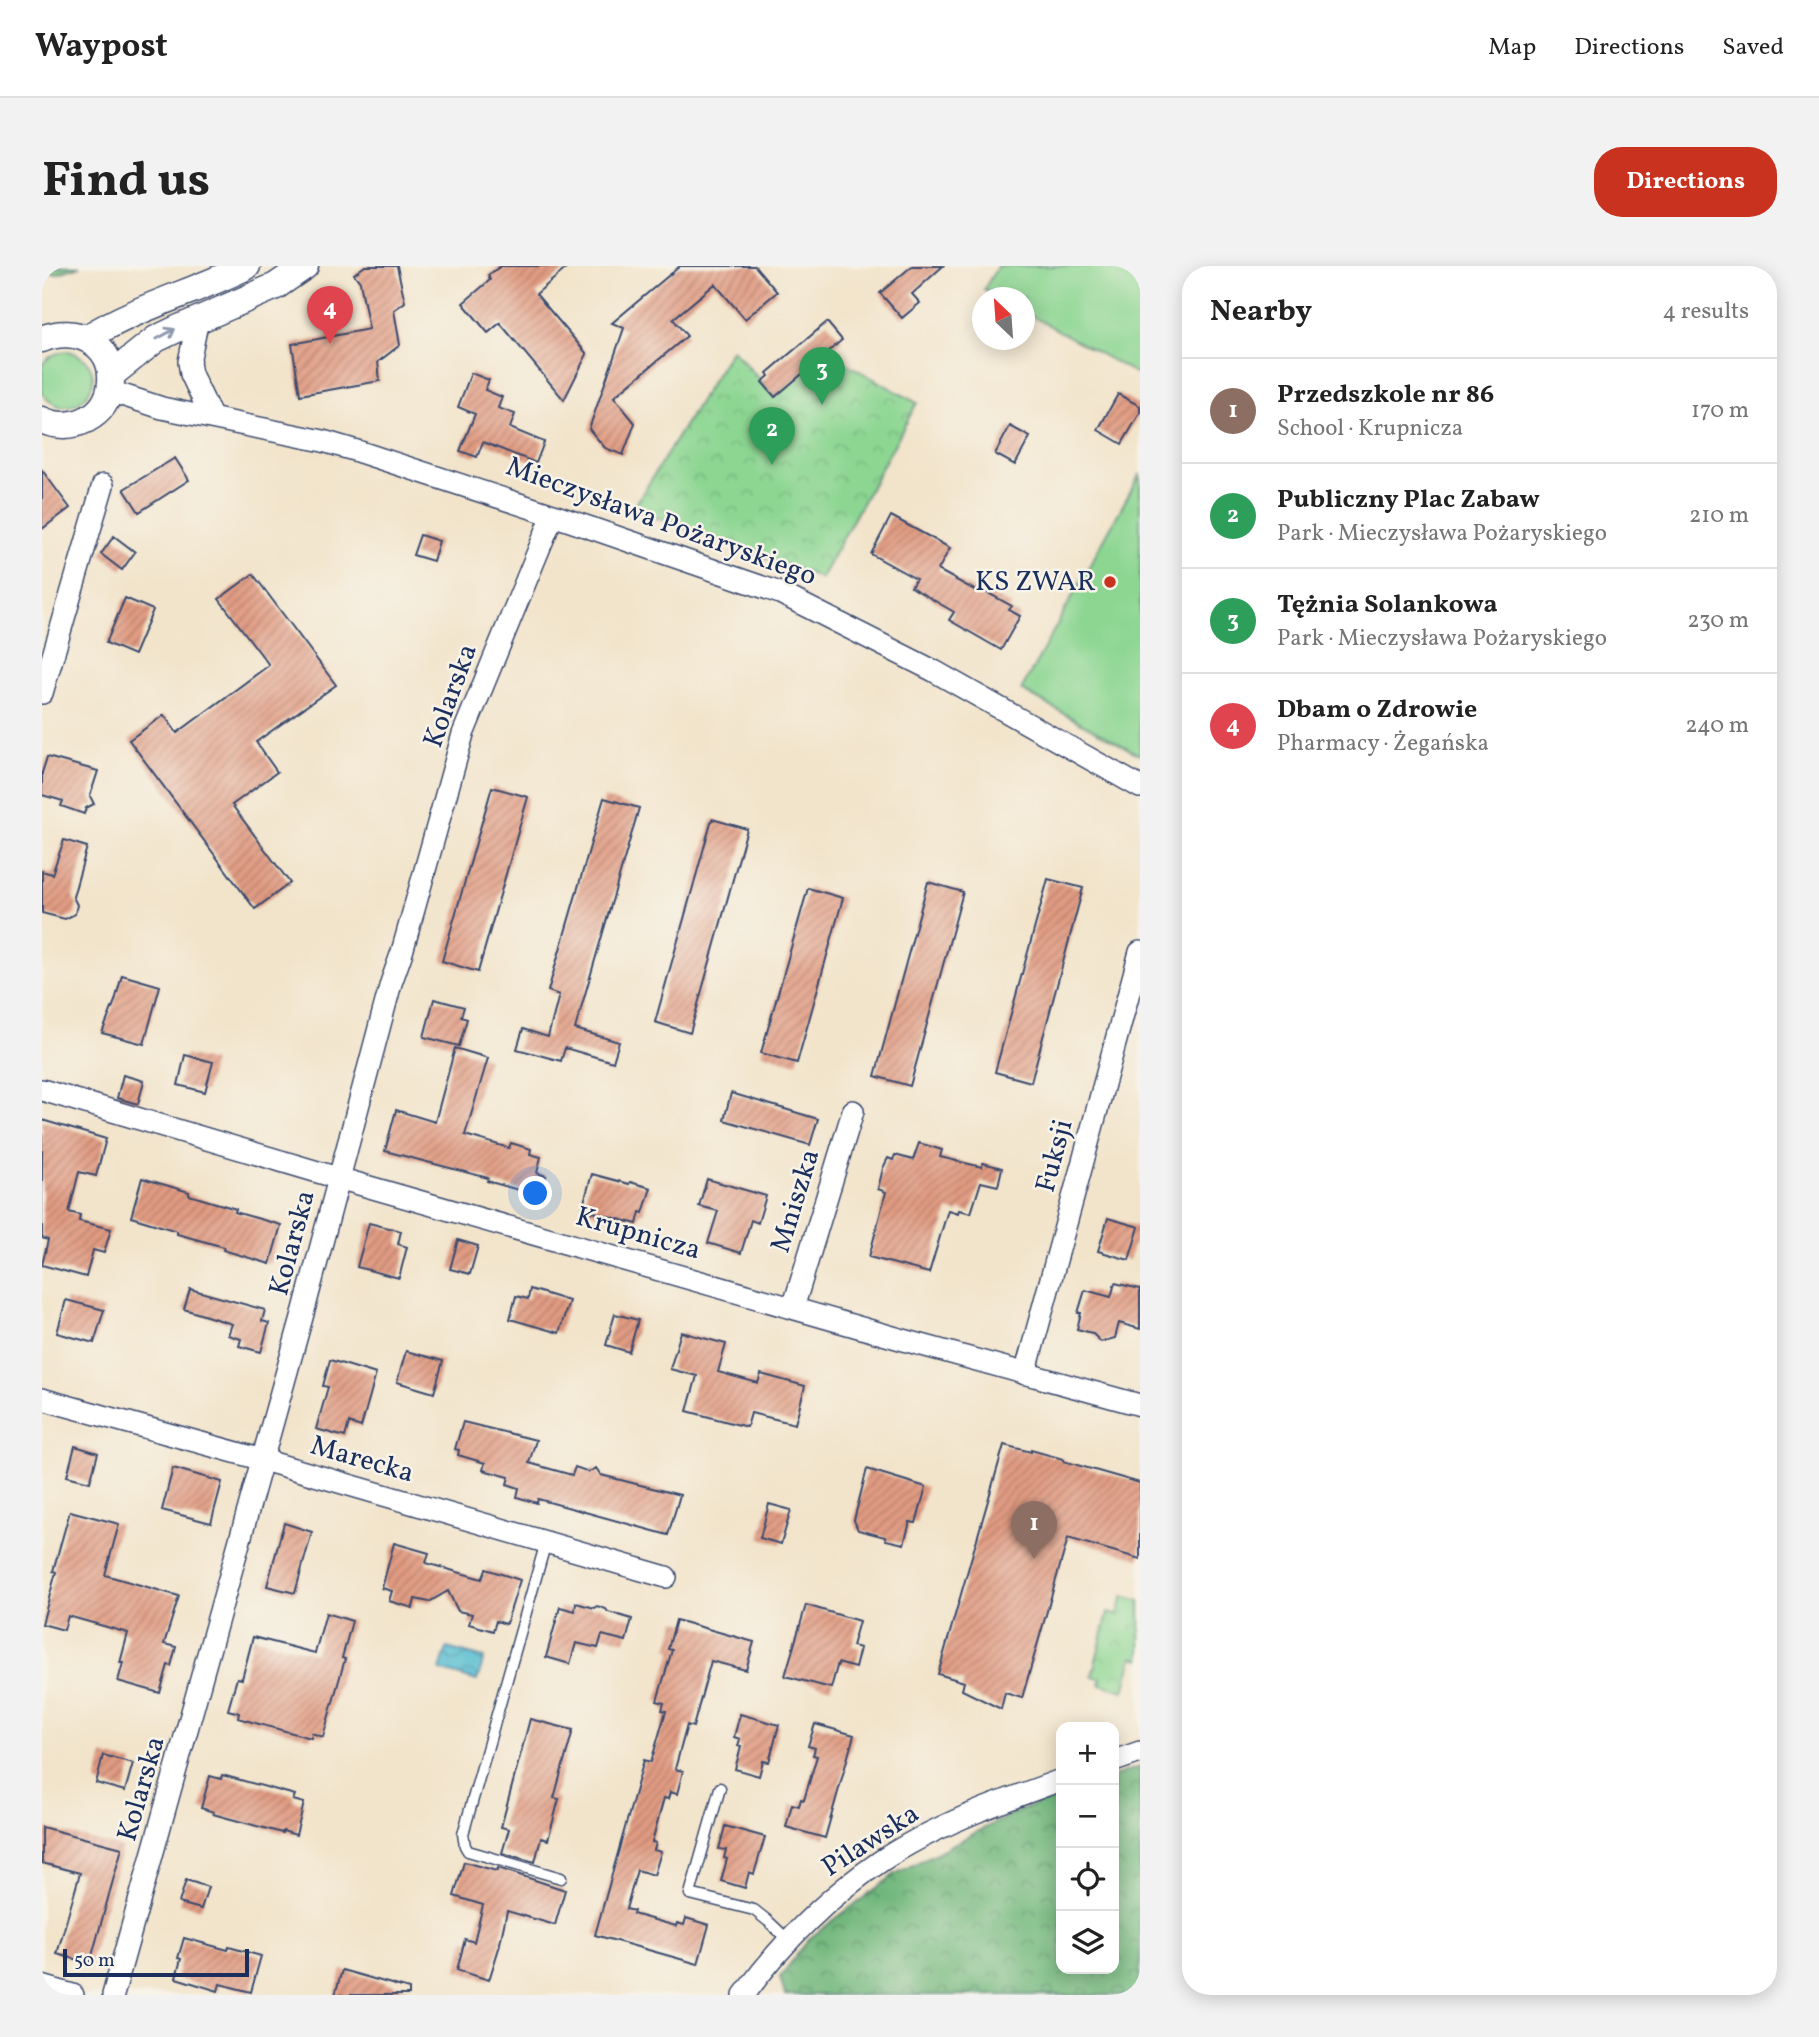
<!DOCTYPE html>
<html lang="en">
<head>
<meta charset="utf-8">
<style>
	body { margin:0; font-family:Vollkorn,serif; background:#f2f2f2; color:#222 }
	.controls { position:absolute; right:21px; bottom:21px; display:grid; overflow:hidden; border-radius:14px; box-shadow:0 4px 18px #0003 }
	.controls button { width:63px; height:63px; display:grid; place-items:center; padding:0; border:0; border-bottom:2px solid #e0e0e0; background:#fff; color:#222; font:35px sans-serif }
	.compass { position:absolute; left:930px; top:21px; width:63px; height:63px; border-radius:50%; background:#fff; box-shadow:0 4px 18px #0003; rotate:335deg }
	.scale { position:absolute; left:21px; bottom:18px; width:186px; box-sizing:border-box; padding-left:7px; border:4px solid #1b2f5e; border-top:0; font-size:19px; line-height:24px; white-space:nowrap; color:#1b2f5e; -webkit-text-stroke:5px #f7f3e8; paint-order:stroke }
	.you { position:absolute; left:494px; top:928px; width:24px; height:24px; margin:-18px; border:5px solid #fff; border-radius:50%; background:#1a73e8; box-shadow:0 0 0 10px #1a73e833 }
	.badge { display:grid; place-items:center; width:46px; height:46px; border-radius:50%; background:#c8321e; color:#fff; font-size:23px; font-weight:700 }
	.pin { position:absolute; translate:-50% -58px; filter:drop-shadow(0 2px 4px #0008) }
	.pin::after { content:''; position:absolute; top:37px; width:24px; height:21px; background:inherit; clip-path:polygon(0 0,100% 0,50% 100%) }
	.list { margin:0; padding:0; list-style:none }
	h2 { display:flex; justify-content:space-between; align-items:center; height:91px; margin:0; padding:0 28px; font-size:30px }
	h2 small { font-size:23px; font-weight:400; color:#767676 }
	.list li { display:grid; grid-template-columns:46px 1fr auto; gap:21px; align-items:center; box-sizing:border-box; height:105px; padding:0 28px; border-top:2px solid #e0e0e0 }
	.list b { display:block; font-size:26px; white-space:nowrap }
	.list p { margin:0; font-size:23px; white-space:nowrap; color:#767676 }
	.list em { font-size:23px; font-style:normal; color:#767676 }
	.icon { flex:none; width:38px; height:38px; fill:none; stroke:currentColor; stroke-width:2; stroke-linecap:round; stroke-linejoin:round }
	.map { position:relative; flex:none; width:1098px; height:1729px; overflow:hidden; border-radius:28px }
	header { display:flex; align-items:center; gap:42px; box-sizing:border-box; height:98px; padding:0 35px; background:#fff; border-bottom:2px solid #e0e0e0 }
	header strong { font-size:33px }
	nav { display:flex; gap:38px; margin-inline-start:auto; font-size:24px }
	.intro { display:flex; align-items:center; justify-content:space-between; box-sizing:border-box; height:168px; padding:0 42px }
	h1 { margin:0; font-size:49px }
	.button { padding:18px 32px; border-radius:28px; background:#c8321e; color:#fff; font-size:24px; font-weight:700 }
	main { display:flex; gap:42px; padding:0 42px }
	aside { flex:1; background:#fff; border-radius:28px; box-shadow:0 4px 18px #0003 }
	.map>svg:first-child { display:block }
	.grass { fill:#8cd692; stroke:#548278; stroke-width:2 }
	.forest { fill:url(#forest-crowns); stroke:#46736d; stroke-width:2 }
	.park { fill:url(#park-crowns); stroke:#548278; stroke-width:2 }
	.water { fill:url(#water-waves); stroke:#387698; stroke-width:2 }
	.building { fill:url(#building-hatch) }
	.lines { fill:none; stroke-linecap:round; stroke-linejoin:round }
	.service-casing { stroke:#3b4a6e; stroke-width:13 }
	.minor-casing { stroke:#3b4a6e; stroke-width:24 }
	.tertiary-casing { stroke:#3b4a6e; stroke-width:29 }
	.service { stroke:#fff; stroke-width:10 }
	.minor { stroke:#fff; stroke-width:21 }
	.tertiary { stroke:#fff; stroke-width:26 }
	.oneway { stroke:#8d97ae }
	.poi-dot { fill:#c8321e; stroke:#f7f3e8; stroke-width:2.5 }
	.labels { text-anchor:middle; dominant-baseline:central; stroke-width:5; stroke-linejoin:round; paint-order:stroke }
	.street-label { font-size:28px; fill:#1b2f5e; stroke:#f7f3e8 }
	.poi-label { font-size:28px; fill:#1b2f5e; stroke:#f7f3e8; text-anchor:end }
</style>
</head>
<body>
<header>
<strong>Waypost</strong>
<nav><a>Map</a><a>Directions</a><a>Saved</a></nav>
</header>
<div class="intro"><h1>Find us</h1><a class="button">Directions</a></div>
<main>
<div class="map">
<svg width="1098" height="1729" viewBox="0 0 1098 1729">
	<defs>
		<pattern id="forest-crowns" width="20" height="18" patternUnits="userSpaceOnUse" patternTransform="scale(1.75)"><rect width="20" height="18" fill="#71b77c"/><path d="M2 6a3 3 0 1 1 6 0M12 15a3 3 0 1 1 6 0" fill="none" stroke="#5c9569"/></pattern>
		<pattern id="park-crowns" width="20" height="18" patternUnits="userSpaceOnUse" patternTransform="scale(1.75)"><rect width="20" height="18" fill="#8cd692"/><path d="M2 6a3 3 0 1 1 6 0M12 15a3 3 0 1 1 6 0" fill="none" stroke="#78b880"/></pattern>
		<pattern id="water-waves" width="16" height="10" patternUnits="userSpaceOnUse" patternTransform="scale(1.75)"><rect width="16" height="10" fill="#54bdd1"/><path d="M0 5q4-4 8 0t8 0" fill="none" stroke="#459aad"/></pattern>
		<pattern id="building-hatch" width="6" height="6" patternUnits="userSpaceOnUse" patternTransform="scale(1.75)"><rect width="6" height="6" fill="#e19b82"/><path d="M-1 1l2-2M0 6l6-6M5 7l2-2" fill="none" stroke="#b67f6e"/></pattern>
	</defs>
	<rect width="100%" height="100%" fill="#f7f3e8"/>
	<filter id="ink" filterUnits="userSpaceOnUse"><feTurbulence type="fractalNoise" baseFrequency=".0143" numOctaves="2"/><feDisplacementMap in="SourceGraphic" scale="14" xChannelSelector="R" yChannelSelector="G"/><feConvolveMatrix kernelMatrix="1 2 1 2 8 2 1 2 1" color-interpolation-filters="sRGB"/></filter>
	<filter id="wash" filterUnits="userSpaceOnUse"><feTurbulence type="fractalNoise" baseFrequency=".00686" numOctaves="4" result="noise"/><feDisplacementMap in="SourceGraphic" scale="28" xChannelSelector="R" yChannelSelector="G"/><feGaussianBlur stdDeviation="1.57" result="paint"/><feColorMatrix in="noise" values="0 0 0 0 0 0 0 0 0 0 0 0 0 0 0 0 0 1.4 0 .05"/><feComposite in="paint" operator="in"/></filter>
	<g filter="url(#wash)">
		<rect width="100%" height="100%" fill="#f2e4cb"/>
		<path class="grass" d="M956,0H1098V110L983,46L982,32L957,31L942,23Z
			M27,85C82,104 29,168 0,127V99C8,89 15,86 27,85Z
			M1098,208V489L979,424Z"/>
		<path class="forest" d="M0,0H38L14,8L0,7Z
			M1098,1501V1729H743L738,1711L768,1672L853,1608L972,1547L1019,1529V1703H1072V1510Z"/>
		<path class="park" d="M690,83L733,131L785,87L875,137L779,312L591,243Z
			M1081,1330L1098,1335V1393L1091,1391L1082,1425L1058,1418L1059,1412L1050,1410L1066,1347L1076,1349Z"/>
		<path class="water" d="M405,1382L442,1392L435,1415L398,1404Z"/>
		<g id="blocks">
			<path class="building" d="M323,0H355L363,36L352,44L358,79L336,96L338,115L258,129L250,78L327,63L318,16L312,8Z
				M459,0H527L494,28L545,88L522,134L458,57L446,67L421,37L448,14L446,9Z
				M638,0H713L735,26L703,53L673,18L631,53L645,70L572,131L593,157L581,189L563,182L547,163L582,62L570,57Z
				M870,0H901L870,28L878,37L860,52L838,27Z
				M785,56L800,74L733,131L720,116L727,110L725,107Z
				M429,107L447,114L443,124L460,131L456,142L473,148L468,162L502,176L494,197L441,176L435,191L418,185L433,148L416,141Z
				M1076,128L1098,140V147L1080,178L1056,164Z
				M968,160L988,171L973,199L953,188Z
				M133,192L147,214L97,246L82,223Z
				M0,204L28,242L0,263Z
				M849,250L908,282L896,304L936,326L937,322L970,340L967,344L978,350L959,384L907,354L912,346L869,321L874,313L829,288Z
				M378,269L397,275L391,295L371,289Z
				M72,270L93,286L80,304L59,288Z
				M211,308L294,419L214,476L235,506L190,539L248,617L213,643L87,474L122,449L135,467L227,399L177,333Z
				M83,332L111,344L92,389L64,377Z
				M5,491L56,505L48,530L52,538L44,542L42,548L19,540L21,535L0,529V507Z
				M450,521L486,531L436,706L400,695Z
				M562,532L597,542L533,763L577,776L571,796L523,782L519,795L475,783L481,763L506,771L517,729L506,725Z
				M670,553L705,563L648,767L613,756Z
				M22,574L45,581L31,631L35,639L33,648L23,653L0,647V605L10,608Z
				M1006,613L1041,622L989,816L953,806Z
				M886,616L921,626L868,820L833,810Z
				M766,622L801,632L755,797L719,787Z
				M80,709L118,720L102,778L60,767L73,735Z
				M392,733L422,741L419,751L425,753L417,780L382,771Z
				M413,782L446,792L423,869L467,882L469,877L489,883L488,888L499,891L495,907L504,910L498,930L445,915L446,912L343,885L354,844L393,856Z
				M143,789L171,796L163,826L136,819Z
				M81,809L102,815L96,838L75,832Z
				M689,827L776,853L768,879L682,854Z
				M0,854L64,873L54,910L37,906L27,946L38,949L37,955L69,963L62,987L51,984L44,1011L0,999L6,974L0,972Z
				M877,877L900,884L898,891L940,901L941,897L960,902L956,920L939,916L929,947L917,944L916,947L906,944L887,1007L827,991L844,926L836,923L841,902L846,892L851,894L853,889L871,894Z
				M550,908L587,918L588,916L609,922L601,947L598,946L595,958L540,943Z
				M100,912L147,926V929L194,943L193,946L239,959L228,998L181,984L182,981L135,968V965L89,951Z
				M665,913L724,930L716,957L709,954L699,987L666,977L676,945L657,940Z
				M1066,952L1097,961L1087,994L1056,985Z
				M327,957L359,965L356,978L365,981L357,1012L315,1001Z
				M416,974L436,980L428,1008L408,1003Z
				M1073,1017L1098,1023V1063L1077,1057L1073,1072L1059,1076L1050,1067L1035,1063L1039,1047H1036L1043,1024L1069,1031Z
				M148,1023L223,1044L220,1055L227,1057L219,1086L197,1080L199,1073L186,1069L190,1058L142,1043Z
				M488,1023L527,1035L517,1067L468,1053L474,1030L486,1033Z
				M24,1034L62,1044L52,1077L15,1067Z
				M573,1048L596,1054L587,1086L564,1079Z
				M639,1066L684,1078L676,1106L716,1117L719,1108L763,1120L753,1158L709,1147L705,1161L645,1145L655,1110L628,1103Z
				M364,1085L401,1095L392,1127L355,1116Z
				M288,1094L334,1108L319,1161L307,1157L303,1171L274,1163L286,1121L281,1120Z
				M421,1156L494,1174L487,1197L530,1209L533,1201L547,1206L554,1202L559,1209L638,1229L626,1269L496,1233L495,1237L475,1231L477,1222L465,1218L467,1211L441,1204L443,1197L416,1189L417,1184L413,1183Z
				M962,1179L989,1186V1184L1021,1193V1195L1098,1217V1293L1026,1272L980,1432L963,1427L959,1443L920,1424L922,1416L896,1408Z
				M33,1180L56,1187L48,1216L25,1210Z
				M131,1202L180,1216L169,1257L120,1244Z
				M825,1203L884,1221L874,1257L868,1256L862,1278L844,1274L843,1271L816,1264L812,1254Z
				M727,1238L749,1244L739,1278L718,1272Z
				M28,1245L77,1258L63,1309L137,1330L122,1378L134,1381L129,1400L126,1399L118,1427L76,1415L81,1397H78L86,1367L26,1350L22,1364L0,1358L14,1306L11,1305Z
				M242,1257L270,1266L253,1327L225,1320Z
				M352,1277L387,1287L384,1297L440,1313L444,1303L478,1314L464,1358L454,1355L451,1365L427,1358L430,1348L416,1345L406,1325L387,1336L373,1333L371,1342L347,1335L350,1325L340,1322Z
				M534,1337L552,1342L555,1340L564,1343L566,1346L590,1353L584,1375L560,1369L556,1382L534,1377L528,1398L504,1391L518,1341L533,1345Z
				M764,1339L817,1355L810,1380L818,1382L813,1402L796,1397L789,1422L743,1410Z
				M284,1347L310,1355L300,1392L303,1393L281,1471L270,1467L269,1472L217,1458L196,1452L197,1447L186,1444L195,1412L200,1413L211,1371L273,1387Z
				M634,1354L712,1376L704,1404L669,1395L651,1461L645,1459L633,1503L641,1505L635,1528L628,1526L626,1533L622,1532L610,1576L614,1577L612,1584L619,1586L612,1609L595,1604L584,1643L592,1645L591,1648L634,1660L635,1657L642,1659L644,1652L667,1659L656,1698L553,1669L602,1494L609,1496L624,1445L620,1444L622,1437L615,1435L630,1384L626,1383Z
				M698,1448L737,1459L727,1496L721,1495L717,1510L693,1503L699,1481L696,1480L698,1473L692,1471Z
				M488,1453L531,1464L512,1532L517,1533L506,1574L499,1572L493,1596L460,1587L467,1563L459,1561Z
				M773,1458L812,1469L783,1572L744,1561L750,1538L757,1540L759,1533L762,1534L775,1490L771,1489L773,1482L766,1480Z
				M61,1489L91,1497L83,1525L54,1517Z
				M180,1509L253,1529L251,1534L262,1537L254,1569L241,1565L240,1567L171,1548L172,1546L159,1542L168,1510L179,1513Z
				M683,1560L723,1571L712,1608L707,1606L703,1622L679,1615L685,1593L682,1592L684,1584L677,1583Z
				M0,1561L80,1582L48,1697L15,1688L38,1607L0,1597Z
				M422,1596L455,1605L456,1602L523,1624L513,1659L465,1645L457,1682L447,1714L415,1704L423,1673L432,1676L441,1639L412,1630Z
				M144,1614L166,1621L159,1643L137,1637Z
				M142,1672L186,1684L187,1681L219,1690L209,1726L178,1718L176,1725L134,1712L139,1693L136,1692Z
				M300,1704L367,1723V1729H293Z"/>
		</g>
	</g>
	<g filter="url(#ink)">
		<use href="#blocks" fill-opacity="0" stroke="#3b4a6e" stroke-width="2"/>
		<g class="lines">
			<g class="service-casing">
				<path id="service" d="M504,1276L421,1568L423,1580L426,1585L519,1612
					M678,1522L648,1628L712,1644L726,1655L747,1675"/>
			</g>
			<g class="minor-casing">
				<path id="minor" d="M156,53L147,96L149,108L169,150
					M68,125L120,142L281,175L315,185L511,249L738,327L892,405L1098,521
					M0,427L61,219
					M0,824L296,912L858,1073L1098,1139
					M751,1042L811,845
					M983,1108L1098,686
					M0,1133L221,1194L624,1311
					M1072,1495L1098,1486
					M0,1720L31,1729
					M71,1729L262,1044L349,717L360,686L421,468L511,249
					M702,1729C739,1678 786,1631 839,1595C893,1559 958,1536 1019,1514"/>
			</g>
			<g class="tertiary-casing">
				<path id="tertiary" d="M45,72C94,41 153,26 205,0
					M0,73C33,59 72,77 69,116C67,151 29,168 0,154
					M69,109L114,73L135,63L234,20L263,0"/>
			</g>
			<use href="#service" class="service"/>
			<use href="#minor" class="minor"/>
			<use href="#tertiary" class="tertiary"/>
		</g>
		<defs><path id="oneway-shaft" d="M-6 0H5M1.5-3L5.5 0L1.5 3" fill="none" stroke-width="1.6" stroke-linecap="round" stroke-linejoin="round" transform="scale(1.75)"/></defs>
		<use class="oneway" href="#oneway-shaft" transform="translate(124 68) rotate(-29)"/>
	</g>
	<circle class="poi-dot" cx="1068" cy="316" r="7"/>
	<g class="labels">
		<g class="street-label">
			<text transform="translate(619 256) rotate(20)">Mieczysława Pożaryskiego</text>
			<text transform="translate(409 430) rotate(-70)">Kolarska</text>
			<text transform="translate(1013 890) rotate(-75)">Fuksji</text>
			<text transform="translate(754 935) rotate(-73)">Mniszka</text>
			<text transform="translate(596 968) rotate(16)">Krupnicza</text>
			<text transform="translate(251 977) rotate(-75)">Kolarska</text>
			<text transform="translate(320 1194) rotate(16)">Marecka</text>
			<text transform="translate(100 1523) rotate(-74)">Kolarska</text>
			<text transform="translate(829 1575) rotate(-33)">Pilawska</text>
		</g>
		<g class="poi-label">
			<text x="1054" y="316">KS ZWAR</text>
		</g>
	</g>
</svg>
<div class="controls">
<button>+</button>
<button>−</button>
<button><svg class="icon" aria-label="locate" viewBox="0 0 24 24"><circle cx="12" cy="12" r="6"/><path d="M12 2v4M12 18v4M2 12h4M18 12h4"/></svg></button>
<button><svg class="icon" aria-label="layers" viewBox="0 0 24 24"><path d="M12 4l9 5-9 5-9-5zM3 14l9 5 9-5"/></svg></button>
</div>
<svg class="compass" viewBox="-18 -18 36 36"><path d="M0-13l5 13h-10z" fill="#e53935"/><path d="M0 13l5-13h-10z" fill="#767676"/></svg>
<div class="scale">50 m</div>
<div class="you"></div>
<div class="pin badge" style="left:992px;top:1293px;background:#8d6e63">1</div>
<div class="pin badge" style="left:730px;top:199px;background:#2e9e5b">2</div>
<div class="pin badge" style="left:780px;top:139px;background:#2e9e5b">3</div>
<div class="pin badge" style="left:288px;top:78px;background:#e0444e">4</div>
</div>
<aside>
<h2>Nearby<small>4 results</small></h2>
<ul class="list">
<li><span class="badge" style="background:#8d6e63">1</span><div><b>Przedszkole nr 86</b><p>School · Krupnicza</p></div><em>170 m</em></li>
<li><span class="badge" style="background:#2e9e5b">2</span><div><b>Publiczny Plac Zabaw</b><p>Park · Mieczysława Pożaryskiego</p></div><em>210 m</em></li>
<li><span class="badge" style="background:#2e9e5b">3</span><div><b>Tężnia Solankowa</b><p>Park · Mieczysława Pożaryskiego</p></div><em>230 m</em></li>
<li><span class="badge" style="background:#e0444e">4</span><div><b>Dbam o Zdrowie</b><p>Pharmacy · Żegańska</p></div><em>240 m</em></li>
</ul>
</aside>
</main>
</body>
</html>
